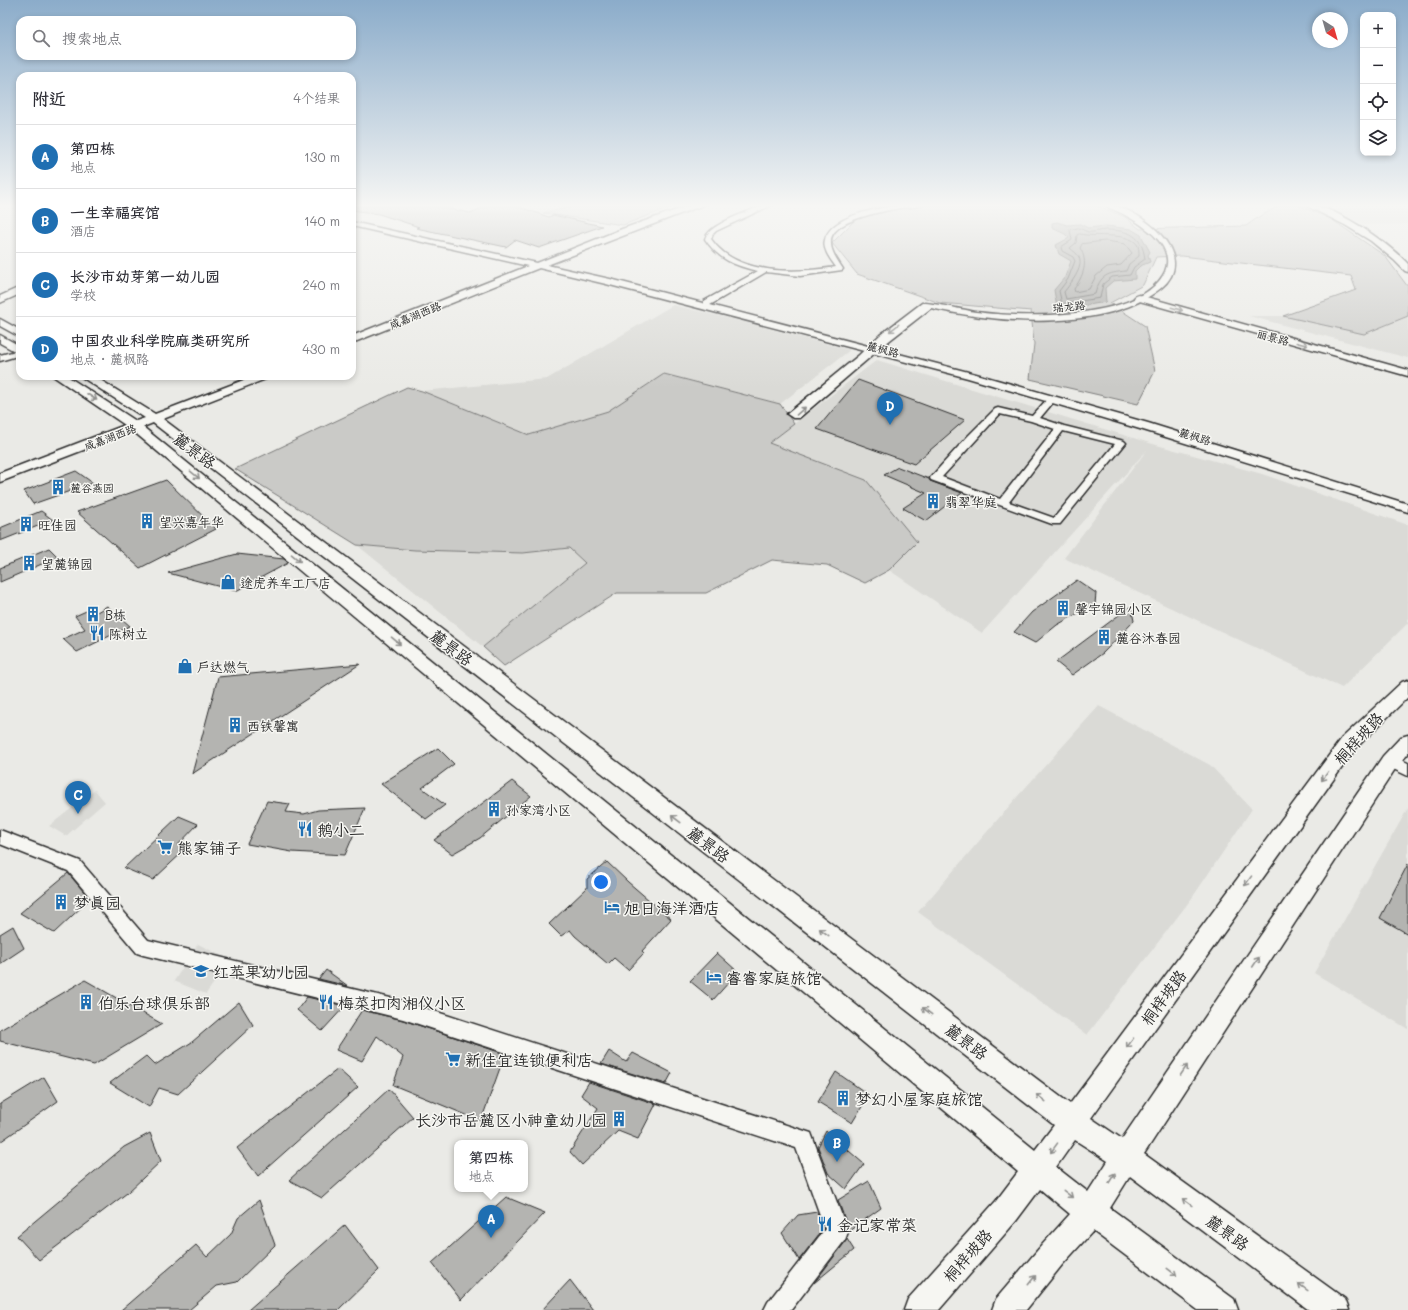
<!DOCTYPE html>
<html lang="zh">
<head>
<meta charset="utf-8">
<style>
	body { margin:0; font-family:Mali,"LXGW WenKai TC",sans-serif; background:#f2f2f3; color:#2b2b33 }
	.controls { position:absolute; right:12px; top:12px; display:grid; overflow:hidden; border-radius:8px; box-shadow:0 2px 6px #0003 }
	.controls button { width:36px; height:36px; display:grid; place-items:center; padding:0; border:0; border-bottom:1px solid #e1e1e2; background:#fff; color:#2b2b33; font:20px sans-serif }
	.compass { position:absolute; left:1312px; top:12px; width:36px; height:36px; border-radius:50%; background:#fff; box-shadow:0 2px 6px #0003; rotate:143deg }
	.you { position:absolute; left:601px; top:882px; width:14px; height:14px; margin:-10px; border:3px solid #fff; border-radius:50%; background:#1a73e8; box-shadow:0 0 0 6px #1a73e833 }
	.badge { display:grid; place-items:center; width:26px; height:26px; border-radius:50%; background:#1f6fb2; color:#fff; font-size:13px; font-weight:700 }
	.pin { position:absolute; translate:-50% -33px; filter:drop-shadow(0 1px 2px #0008) }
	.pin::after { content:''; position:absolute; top:21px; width:14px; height:12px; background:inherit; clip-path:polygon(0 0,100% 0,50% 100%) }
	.popup { position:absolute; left:454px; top:1140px; width:74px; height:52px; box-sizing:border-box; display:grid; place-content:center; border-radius:8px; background:#fff; filter:drop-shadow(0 1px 3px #0005); font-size:13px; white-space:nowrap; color:#7c7c81 }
	.popup b { font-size:15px; color:#2b2b33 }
	.popup::after { content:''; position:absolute; left:50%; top:100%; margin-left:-8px; border:8px solid transparent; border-top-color:#fff }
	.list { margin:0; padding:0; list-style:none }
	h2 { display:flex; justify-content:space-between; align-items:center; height:52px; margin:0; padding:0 16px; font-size:17px }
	h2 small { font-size:13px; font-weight:400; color:#7c7c81 }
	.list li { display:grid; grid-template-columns:26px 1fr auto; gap:12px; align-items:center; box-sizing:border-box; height:64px; padding:0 16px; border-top:1px solid #e1e1e2 }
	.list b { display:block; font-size:15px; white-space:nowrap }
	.list p { margin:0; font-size:13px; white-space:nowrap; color:#7c7c81 }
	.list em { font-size:13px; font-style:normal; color:#7c7c81 }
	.icon { flex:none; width:22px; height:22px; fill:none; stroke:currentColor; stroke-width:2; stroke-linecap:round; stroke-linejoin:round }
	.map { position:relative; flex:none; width:1408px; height:1310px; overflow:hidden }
	.search { position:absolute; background:#fff; box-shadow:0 2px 6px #0003; left:16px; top:16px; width:340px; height:44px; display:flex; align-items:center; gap:10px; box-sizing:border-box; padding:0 14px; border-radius:12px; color:#7c7c81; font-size:15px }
	.panel { position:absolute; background:#fff; box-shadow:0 2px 6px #0003; left:16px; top:72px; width:340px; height:308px; border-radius:12px }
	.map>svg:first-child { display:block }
	.built { fill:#dadad6 }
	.green { fill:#cacac7; stroke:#7a7a79 }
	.water { fill:#a1a19e; stroke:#727270 }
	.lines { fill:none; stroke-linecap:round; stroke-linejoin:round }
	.shore { stroke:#5a5a59; stroke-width:1 }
	.building { fill:#b4b4b1; stroke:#2b2b2b }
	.minor-casing { stroke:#2b2b2b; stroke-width:3 }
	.major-casing { stroke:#2b2b2b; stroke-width:3 }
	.minor { fill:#f6f6f2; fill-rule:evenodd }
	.major { fill:#f6f6f2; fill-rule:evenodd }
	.oneway { stroke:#90908e }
	.labels { text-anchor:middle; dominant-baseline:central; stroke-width:3; stroke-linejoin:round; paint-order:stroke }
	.far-street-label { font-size:11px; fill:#2b2b2b; stroke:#f6f6f2 }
	.far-poi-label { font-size:11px; fill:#2b2b2b; stroke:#f6f6f2; text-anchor:start }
	.poi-label { font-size:13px; fill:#2b2b2b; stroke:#f6f6f2; text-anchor:start }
	.near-street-label { font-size:16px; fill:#2b2b2b; stroke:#f6f6f2 }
	.near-poi-label { font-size:16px; fill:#2b2b2b; stroke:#f6f6f2; text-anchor:start }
</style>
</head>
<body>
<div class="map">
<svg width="1408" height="1310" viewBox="0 0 1408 1310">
	<rect width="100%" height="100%" fill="#eaeae6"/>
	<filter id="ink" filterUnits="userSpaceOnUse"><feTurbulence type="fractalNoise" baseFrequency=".025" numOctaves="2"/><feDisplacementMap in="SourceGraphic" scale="8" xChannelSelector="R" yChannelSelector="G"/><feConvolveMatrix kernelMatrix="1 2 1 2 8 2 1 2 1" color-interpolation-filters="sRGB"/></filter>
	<g filter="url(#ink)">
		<path class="built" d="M523,204H590L543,213Z
			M1323,204H1403L1408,206V224L1365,225Z
			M673,305L749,323L850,350L780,404L664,374L608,411L529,435L422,391L547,379Z
			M1249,316H1283L1364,334L1408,316V358Z
			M877,360L1153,444L1262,474L1408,525V623L1342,688L1064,558L1147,450L982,633L889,570L916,542L769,443Z
			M357,545L415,550L523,553L569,548L585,563L483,647Z
			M1099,706L1210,765L1252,809L1192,898L1087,1035L918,912L1017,797Z
			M95,790L105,802L66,836L49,826Z
			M1408,808V1029L1314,973Z
			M198,944L230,960L206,994L174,981Z"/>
		<path class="green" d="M590,204H679L623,225L543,213Z
			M940,204H1092L1125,217L1140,229L1246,226L1260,216L1283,204H1295L1331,219L1385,256L1408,287V316L1364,334L1283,316L1356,290L1351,276L1182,256L1156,257L1143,285L1110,303L1145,326L1155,371L1138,404L1030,379L1034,344L1031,311L940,303L857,274L832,243L856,219L904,207Z
			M664,374L780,404L794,424L769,443L866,480L917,542L889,570L865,583L827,565L772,560L706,593H617L504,666L483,647L585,563L569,548L523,553L415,550L357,545L235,469L407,387L422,391L529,435L608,411Z"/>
		<path class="water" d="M1057,222L1067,225L1080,224L1088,228L1106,226L1131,229L1141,235L1150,252L1148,255L1150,262L1140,266L1135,271V279L1113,281L1105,288L1106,302L1076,307L1057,308L1054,290L1065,277L1071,261L1059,254L1056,245L1069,238L1065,234L1052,228V223Z"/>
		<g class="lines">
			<path class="shore" d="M1079,228C1082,229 1085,231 1088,232C1093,233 1100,230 1106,230C1129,230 1142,235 1145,259L1134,267L1130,275L1112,277L1103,284L1100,298L1062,304L1059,291L1068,279L1075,261L1073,257L1062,251L1061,247L1072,240L1070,230Z
				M1080,234C1094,238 1131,231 1138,246C1139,249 1139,253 1139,256L1129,264L1126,271C1107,273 1100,275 1095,294L1066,299L1064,292C1070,284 1084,268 1079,257C1077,253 1073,251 1070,248L1076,243L1077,235Z
				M1106,241L1125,244L1132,253L1121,265L1107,267L1096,276L1089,289L1075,292L1074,289C1083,276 1089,263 1080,248L1082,244Z"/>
		</g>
		<path class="building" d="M353,204H426L470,213L492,204H510L549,217L553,215L602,226L539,248L515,240L506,247L416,228L419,227L379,214L352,210Z
			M858,380L965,420L914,464L817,429Z
			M898,467L929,479L930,481L962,493L926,521L903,508L926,493L884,475Z
			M76,471L93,483L33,504L24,491Z
			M166,480L216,529L140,568L77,512Z
			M41,511L53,520L0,541V528Z
			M49,548L58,557L0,582V568Z
			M237,554L284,559L288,563L236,591L168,573Z
			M1077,580L1096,593L1095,604L1057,625L1035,643L1014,632L1032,612Z
			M107,606L130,626L77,652L63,639L85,629L75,616L93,608L97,612Z
			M1131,606L1134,621L1103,653L1072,675L1056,662Z
			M360,664L192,774L218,677Z
			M438,748L454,764L422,788L445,805L426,819L381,784Z
			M512,781L531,796L480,838L452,854L434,840Z
			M267,801L290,804L286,812L304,814L318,810L365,808L345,855L292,852L247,844Z
			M179,816L198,824L178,845L186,849L153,880L124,868Z
			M607,862L628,882L671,919L642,951L644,953L628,970L614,958L608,964L575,936L570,930L561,936L549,924L587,888V879Z
			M1408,864V934L1380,918Z
			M68,873L90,899L54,933L20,913Z
			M13,926L24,948L0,964V934Z
			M717,953L738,972L713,1000L690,981Z
			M326,970L348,986L319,979Z
			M85,980L162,1024L94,1065L0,1041V1030Z
			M307,997L345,1006L322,1031L297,1010Z
			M239,1002L253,1025L178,1094L159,1088L149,1107L110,1083L146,1056L155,1065L192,1042Z
			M362,1010L403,1020L505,1054L481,1121L393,1085L403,1057L377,1036L362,1061L336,1050Z
			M609,1051L626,1062L633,1053L672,1073L666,1084L601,1064Z
			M338,1069L358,1087L258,1176L237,1148Z
			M836,1072L869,1095L852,1123L818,1102Z
			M44,1077L58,1101L0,1142V1104Z
			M589,1082L656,1104L638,1139L618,1131L582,1165L570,1152L598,1108L581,1095Z
			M389,1089L413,1117L322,1198L289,1180Z
			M826,1131L864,1164L846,1189L828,1173L818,1147Z
			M150,1133L161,1161L127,1193L39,1260L17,1236L124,1147Z
			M869,1181L881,1208L849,1231L838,1200Z
			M506,1197L545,1213L461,1300L432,1263Z
			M259,1200L275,1245L237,1282L217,1286L189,1310H121L196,1245L207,1257L231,1234L238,1218Z
			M817,1212L823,1229L799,1260L782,1233L798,1215Z
			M345,1225L379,1270L338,1310H248Z
			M847,1239L854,1250L814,1283L846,1241Z
			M570,1280L593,1310H542Z"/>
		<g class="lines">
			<g class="minor-casing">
				<path id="minor" d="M766,204H774L716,231L713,234L711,239C736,276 797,273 836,267C831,260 822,249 825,240C831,211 900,204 924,204C917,208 907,207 900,208C884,211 831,220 831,241C830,251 838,261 843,269L842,270L800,276L766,272L710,305H704V301L758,271C735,266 718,259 705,239C708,224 751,211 766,204Z
					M1103,204C1136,204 1202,255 1161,288C1105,333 996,323 931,308L890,340L799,418H793L787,414L858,356L880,335L922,303C930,302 965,310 976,312C1022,318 1127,320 1159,281C1183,252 1149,228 1125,215C1118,211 1110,209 1103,204Z
					M20,350V355L0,361V355Z
					M1052,396L1056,399L1040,418L1064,426L1124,441L1126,443L1060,524H1052L931,480L930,478L968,436L995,409L998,408L1032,416L1049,397ZM1000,414L1031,421L1055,429L1000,499L942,477ZM1063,431L1115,444L1054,518L1009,502Z
					M1390,755L1408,763V776L1385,765L1383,761L1385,757Z
					M0,830L80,861L148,940L403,1001L811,1133L848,1232L845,1240L791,1310H764L768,1302L825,1229L796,1148L403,1019L143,955L137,953L68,871L0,844Z"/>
			</g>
			<g class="major-casing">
				<path id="major" d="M694,204H706L547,265L610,279L976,374L1148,423L1408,504V512L1140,429L968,378L606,284L539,268L352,343V336L528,266L352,226V222L537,263L622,229Z
					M1303,204C1334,204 1387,242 1408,264V272L1405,271L1394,260L1371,241L1345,225Z
					M20,287V294L0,303V296Z
					M1139,295L1408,370V376L1136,300L1134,298L1136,296Z
					M0,319L20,330V337L0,326Z
					M0,335L20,346V354L0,343Z
					M53,376H67L136,421L145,418L80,376H94L155,414L254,376H270L268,378L163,419L1070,1104L1342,738L1402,682L1408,680V697L1356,748L1091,1118L1122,1139L1383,756L1401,737L1408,735V754L1397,766L1144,1154L1345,1299L1349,1310H1309L1130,1176L1110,1208L1234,1299L1238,1310H1198L1093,1231L1062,1265L1026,1310H992L996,1299L1042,1245L1070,1214L1040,1189L1016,1221L939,1310H904L908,1299L996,1201L1018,1172L133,431L0,482V473L125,425ZM153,423L1054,1125L1035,1150L143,427ZM1075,1140L1108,1161L1088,1192L1056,1167Z"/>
			</g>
			<use href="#minor" class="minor"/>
			<use href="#major" class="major"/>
		</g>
		<defs><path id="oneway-shaft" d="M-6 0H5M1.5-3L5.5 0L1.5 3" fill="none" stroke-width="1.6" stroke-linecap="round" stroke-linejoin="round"/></defs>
		<g class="oneway">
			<use href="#oneway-shaft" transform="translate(1177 309) rotate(16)"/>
			<use href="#oneway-shaft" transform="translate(894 328) rotate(142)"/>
			<use href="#oneway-shaft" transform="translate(1302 344) rotate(15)"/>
			<use href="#oneway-shaft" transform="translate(92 397) rotate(33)"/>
			<use href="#oneway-shaft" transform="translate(801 411) rotate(-41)"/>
			<use href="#oneway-shaft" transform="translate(195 475) rotate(40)"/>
			<use href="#oneway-shaft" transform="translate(296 558) rotate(40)"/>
			<use href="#oneway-shaft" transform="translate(396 641) rotate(40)"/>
			<use href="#oneway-shaft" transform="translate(1325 776) rotate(126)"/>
			<use href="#oneway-shaft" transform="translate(676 819) rotate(-143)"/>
			<use href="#oneway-shaft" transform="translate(1248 881) rotate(126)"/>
			<use href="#oneway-shaft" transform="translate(824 932) rotate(-143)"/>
			<use href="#oneway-shaft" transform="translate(1256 962) rotate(-56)"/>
			<use href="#oneway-shaft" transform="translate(927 1011) rotate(-143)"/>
			<use href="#oneway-shaft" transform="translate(1130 1043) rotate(126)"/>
			<use href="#oneway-shaft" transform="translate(1184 1070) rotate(-56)"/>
			<use href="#oneway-shaft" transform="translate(1041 1098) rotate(-143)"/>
			<use href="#oneway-shaft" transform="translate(1054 1148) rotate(126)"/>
			<use href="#oneway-shaft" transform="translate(1112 1178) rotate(-58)"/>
			<use href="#oneway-shaft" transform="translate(1068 1194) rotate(38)"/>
			<use href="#oneway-shaft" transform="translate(1187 1202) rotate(-144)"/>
			<use href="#oneway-shaft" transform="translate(1172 1272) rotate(37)"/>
			<use href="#oneway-shaft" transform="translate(1032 1280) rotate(-51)"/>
			<use href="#oneway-shaft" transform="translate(1303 1287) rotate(-144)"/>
		</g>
	</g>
	<linearGradient id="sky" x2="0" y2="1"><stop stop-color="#8bacca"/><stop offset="0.53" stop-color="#f6f6f4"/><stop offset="1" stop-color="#f6f6f4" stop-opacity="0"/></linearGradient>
	<rect width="1408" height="388" fill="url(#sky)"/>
	<defs>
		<g id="building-bare" transform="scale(1.2)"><path d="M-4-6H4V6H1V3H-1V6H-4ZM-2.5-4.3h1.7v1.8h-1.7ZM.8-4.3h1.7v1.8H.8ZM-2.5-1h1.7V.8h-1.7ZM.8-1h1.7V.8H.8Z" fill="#1f6fb2" stroke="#f6f6f2" stroke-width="2.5" paint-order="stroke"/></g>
		<g id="shop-bare" transform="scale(1.2)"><path d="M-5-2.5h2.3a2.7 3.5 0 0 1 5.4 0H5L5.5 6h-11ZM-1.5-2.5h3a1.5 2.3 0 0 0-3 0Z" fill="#1f6fb2" stroke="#f6f6f2" stroke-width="2.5" paint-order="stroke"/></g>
		<g id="restaurant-bare" transform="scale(1.2)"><path d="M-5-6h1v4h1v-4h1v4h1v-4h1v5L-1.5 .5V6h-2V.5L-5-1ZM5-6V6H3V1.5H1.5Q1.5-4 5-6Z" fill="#1f6fb2" stroke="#f6f6f2" stroke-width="2.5" paint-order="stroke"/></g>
		<g id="supermarket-bare" transform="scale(1.2)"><path d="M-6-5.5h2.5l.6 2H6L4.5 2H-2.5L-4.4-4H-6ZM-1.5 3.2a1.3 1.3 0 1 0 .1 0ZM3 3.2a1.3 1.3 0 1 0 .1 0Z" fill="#1f6fb2" stroke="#f6f6f2" stroke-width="2.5" paint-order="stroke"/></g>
		<g id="hotel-bare" transform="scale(1.2)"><path d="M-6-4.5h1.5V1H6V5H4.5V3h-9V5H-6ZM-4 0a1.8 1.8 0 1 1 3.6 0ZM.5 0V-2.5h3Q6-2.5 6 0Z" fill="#1f6fb2" stroke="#f6f6f2" stroke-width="2.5" paint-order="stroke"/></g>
		<g id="school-bare" transform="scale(1.2)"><path d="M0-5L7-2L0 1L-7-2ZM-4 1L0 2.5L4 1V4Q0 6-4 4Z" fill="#1f6fb2" stroke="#f6f6f2" stroke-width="2.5" paint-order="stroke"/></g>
	</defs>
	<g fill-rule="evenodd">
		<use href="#building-bare" x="58" y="487"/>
		<use href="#building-bare" x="933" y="501"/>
		<use href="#building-bare" x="147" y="521"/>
		<use href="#building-bare" x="26" y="524"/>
		<use href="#building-bare" x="29" y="563"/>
		<use href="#shop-bare" x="228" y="582"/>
		<use href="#building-bare" x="1063" y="608"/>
		<use href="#building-bare" x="93" y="614"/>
		<use href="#restaurant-bare" x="97" y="633"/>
		<use href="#building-bare" x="1104" y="637"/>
		<use href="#shop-bare" x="185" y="666"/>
		<use href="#building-bare" x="235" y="725"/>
		<use href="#building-bare" x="494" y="809"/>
		<use href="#restaurant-bare" x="305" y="829"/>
		<use href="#supermarket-bare" x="165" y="847"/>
		<use href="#building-bare" x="61" y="902"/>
		<use href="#hotel-bare" x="612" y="907"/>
		<use href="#school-bare" x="201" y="971"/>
		<use href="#hotel-bare" x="714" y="977"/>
		<use href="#building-bare" x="86" y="1002"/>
		<use href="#restaurant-bare" x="326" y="1002"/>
		<use href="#supermarket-bare" x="453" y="1059"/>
		<use href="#building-bare" x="843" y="1098"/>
		<use href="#building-bare" x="619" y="1119"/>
		<use href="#restaurant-bare" x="825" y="1224"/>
	</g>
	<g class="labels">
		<g class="far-street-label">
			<text transform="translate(1069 306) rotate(-5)">瑞龙路</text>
			<text transform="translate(415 315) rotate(-22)">咸嘉湖西路</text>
			<text transform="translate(1273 337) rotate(15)">丽景路</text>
			<text transform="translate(883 349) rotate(14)">麓枫路</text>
			<text transform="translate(1195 436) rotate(17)">麓枫路</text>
			<text transform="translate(110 437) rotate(-21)">咸嘉湖西路</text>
		</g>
		<g class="far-poi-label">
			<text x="70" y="487">麓谷燕园</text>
		</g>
		<g class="poi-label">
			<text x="945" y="501">翡翠华庭</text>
			<text x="159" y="521">望兴嘉年华</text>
			<text x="38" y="524">旺佳园</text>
			<text x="41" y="563">望麓锦园</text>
			<text x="240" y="582">途虎养车工厂店</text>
			<text x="1075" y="608">馨宇锦园小区</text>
			<text x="105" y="614">B栋</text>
			<text x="109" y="633">陈树立</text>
			<text x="1116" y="637">麓谷沐春园</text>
			<text x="197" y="666">户达燃气</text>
			<text x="247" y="725">西铁馨寓</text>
			<text x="506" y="809">孙家湾小区</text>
		</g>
		<g class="near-street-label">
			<text transform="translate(195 450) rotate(37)">麓景路</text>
			<text transform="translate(452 647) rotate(37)">麓景路</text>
			<text transform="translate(1358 738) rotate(-48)">桐梓坡路</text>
			<text transform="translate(709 844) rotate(37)">麓景路</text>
			<text transform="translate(1163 997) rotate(-54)">桐梓坡路</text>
			<text transform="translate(967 1041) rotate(37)">麓景路</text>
			<text transform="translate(1228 1232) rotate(36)">麓景路</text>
			<text transform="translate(967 1255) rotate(-49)">桐梓坡路</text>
		</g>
		<g class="near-poi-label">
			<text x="317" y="829">鹅小二</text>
			<text x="177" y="847">熊家铺子</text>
			<text x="73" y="902">梦真园</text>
			<text x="624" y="907">旭日海洋酒店</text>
			<text x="213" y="971">红苹果幼儿园</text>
			<text x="726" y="977">睿睿家庭旅馆</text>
			<text x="98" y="1002">伯乐台球俱乐部</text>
			<text x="338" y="1002">梅菜扣肉湘仪小区</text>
			<text x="465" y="1059">新佳宜连锁便利店</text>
			<text x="855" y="1098">梦幻小屋家庭旅馆</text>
			<text x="607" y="1119" text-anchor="end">长沙市岳麓区小神童幼儿园</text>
			<text x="837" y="1224">金记家常菜</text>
		</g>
	</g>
</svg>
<div class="controls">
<button>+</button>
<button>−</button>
<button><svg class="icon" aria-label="locate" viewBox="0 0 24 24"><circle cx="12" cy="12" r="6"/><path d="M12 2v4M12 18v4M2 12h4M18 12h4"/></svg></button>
<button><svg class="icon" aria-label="layers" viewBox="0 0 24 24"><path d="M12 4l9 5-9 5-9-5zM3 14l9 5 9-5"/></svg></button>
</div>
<svg class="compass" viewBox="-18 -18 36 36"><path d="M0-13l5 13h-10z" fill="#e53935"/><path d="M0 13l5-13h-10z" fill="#7c7c81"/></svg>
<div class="you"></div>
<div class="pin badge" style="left:491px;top:1238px">A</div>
<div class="popup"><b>第四栋</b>地点</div>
<div class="pin badge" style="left:837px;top:1162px">B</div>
<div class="pin badge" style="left:78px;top:814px">C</div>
<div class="pin badge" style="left:890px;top:425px">D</div>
<div class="search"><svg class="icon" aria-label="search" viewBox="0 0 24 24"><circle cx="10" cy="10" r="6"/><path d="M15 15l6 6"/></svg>搜索地点</div>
<section class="panel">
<h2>附近<small>4个结果</small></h2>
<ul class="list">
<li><span class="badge">A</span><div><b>第四栋</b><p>地点</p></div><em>130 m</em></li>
<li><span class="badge">B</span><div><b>一生幸福宾馆</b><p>酒店</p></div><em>140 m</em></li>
<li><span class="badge">C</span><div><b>长沙市幼芽第一幼儿园</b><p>学校</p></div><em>240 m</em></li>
<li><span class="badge">D</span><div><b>中国农业科学院麻类研究所</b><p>地点 · 麓枫路</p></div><em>430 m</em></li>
</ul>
</section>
</div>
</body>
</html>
